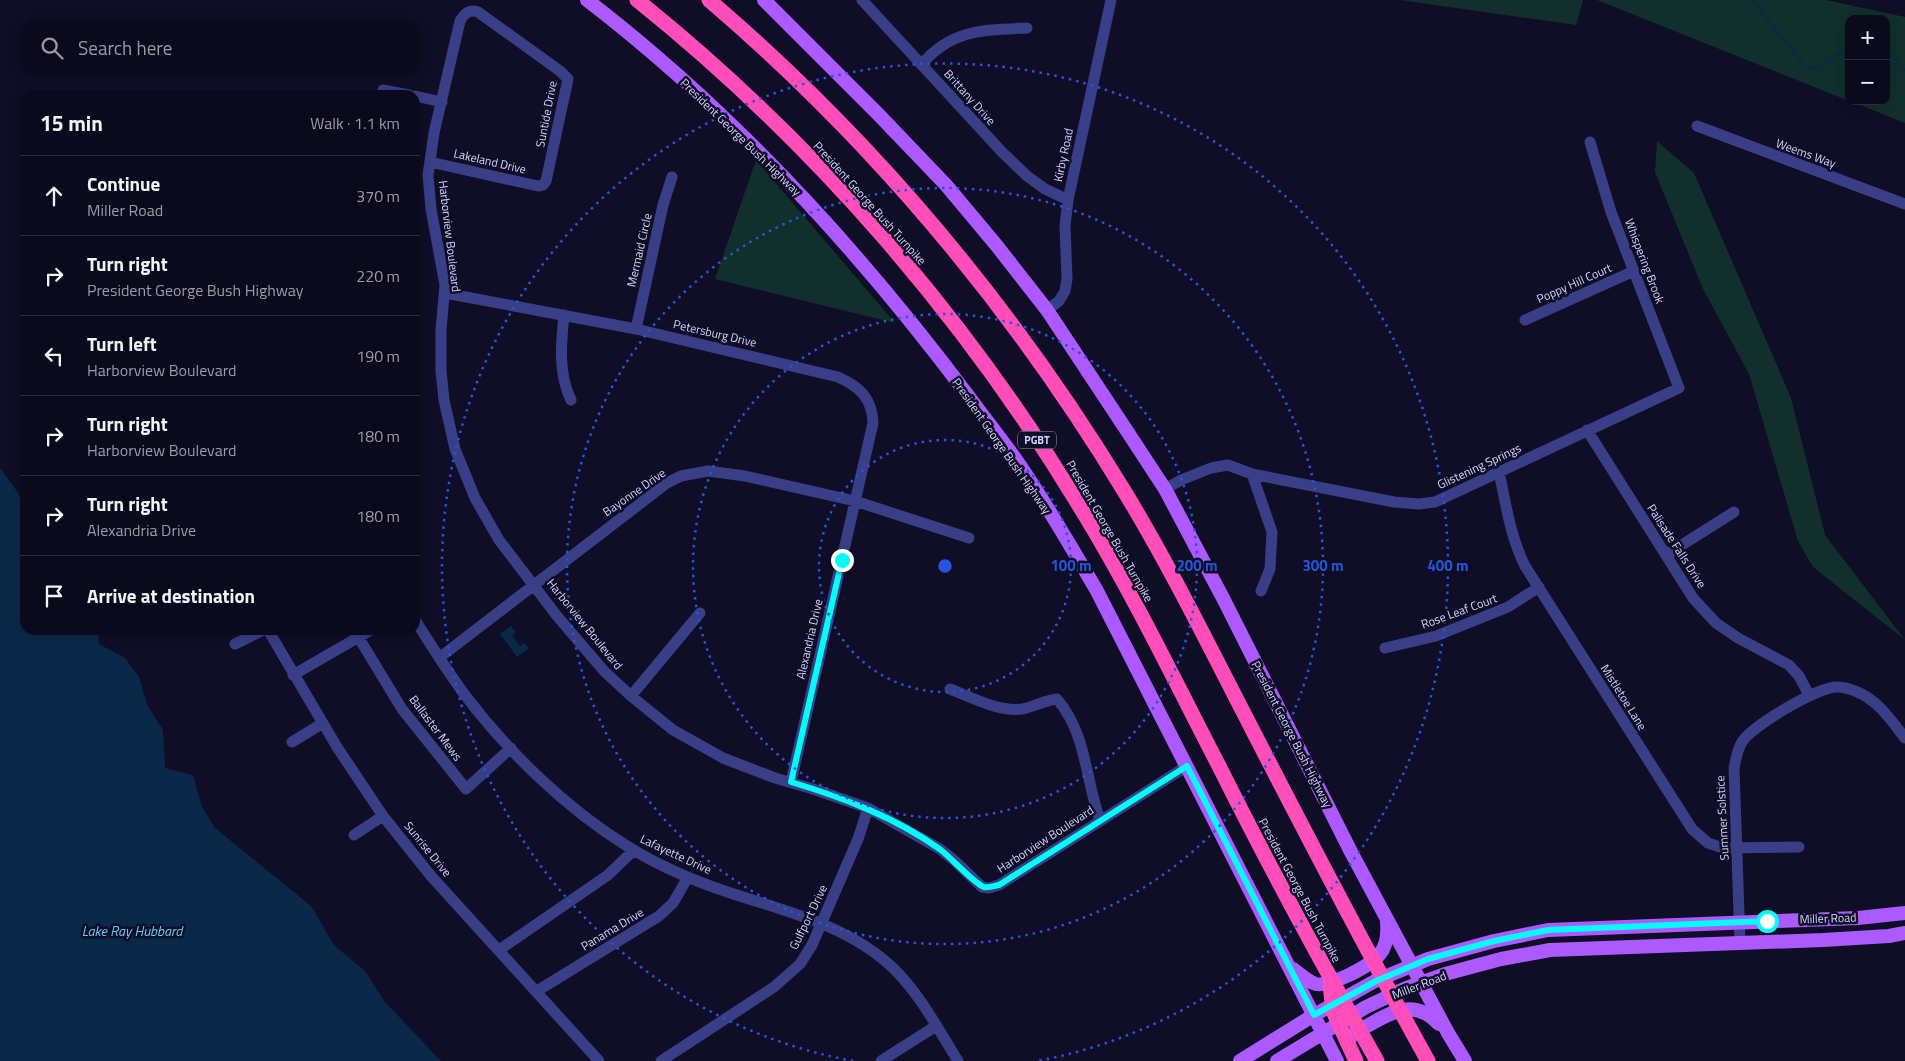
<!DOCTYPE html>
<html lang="en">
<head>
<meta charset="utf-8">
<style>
	body { margin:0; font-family:"Titillium Web",sans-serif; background:#141325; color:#f1f3f6 }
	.controls { position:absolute; right:15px; top:15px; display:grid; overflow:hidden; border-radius:10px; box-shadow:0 2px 12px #0003 }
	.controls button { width:45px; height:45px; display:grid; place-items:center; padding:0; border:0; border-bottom:1px solid #2b2b3b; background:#0b0a1c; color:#f1f3f6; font:25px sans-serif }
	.stop { position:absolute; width:15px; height:15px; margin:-11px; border:4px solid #00fef6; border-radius:50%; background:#fff }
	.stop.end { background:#00fef6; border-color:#fff; box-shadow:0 1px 5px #0008 }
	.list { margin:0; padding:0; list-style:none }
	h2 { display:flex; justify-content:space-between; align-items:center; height:65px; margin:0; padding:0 20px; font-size:21px }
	h2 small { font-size:16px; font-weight:400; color:#9a9aa3 }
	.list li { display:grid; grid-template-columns:32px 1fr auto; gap:15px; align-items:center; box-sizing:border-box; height:80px; padding:0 20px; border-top:1px solid #2b2b3b }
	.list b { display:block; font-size:19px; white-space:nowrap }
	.list p { margin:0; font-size:16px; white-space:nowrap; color:#9a9aa3 }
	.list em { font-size:16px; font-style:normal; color:#9a9aa3 }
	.icon { flex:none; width:28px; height:28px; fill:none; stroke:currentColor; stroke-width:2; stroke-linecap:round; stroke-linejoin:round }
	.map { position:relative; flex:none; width:1905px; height:1061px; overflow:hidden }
	.search { position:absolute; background:#0b0a1c; box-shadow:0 2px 12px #0003; left:20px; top:20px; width:400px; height:55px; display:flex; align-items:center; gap:12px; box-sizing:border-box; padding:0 18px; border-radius:15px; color:#9a9aa3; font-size:19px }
	.panel { position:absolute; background:#0b0a1c; box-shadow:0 2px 12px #0003; left:20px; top:90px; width:400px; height:545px; border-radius:15px }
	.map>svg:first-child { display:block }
	.green { fill:#11302b }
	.water { fill:#0a2948 }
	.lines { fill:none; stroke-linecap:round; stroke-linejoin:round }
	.stream { stroke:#0a2948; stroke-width:2.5 }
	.minor { stroke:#383f86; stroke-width:11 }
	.major { stroke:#ac5aff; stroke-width:14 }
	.highway { stroke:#ff4eba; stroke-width:15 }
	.route { stroke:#00fef6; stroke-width:6 }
	.ring { fill:none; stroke:#2655da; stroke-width:2.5; stroke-dasharray:2.5 5 }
	.labels { text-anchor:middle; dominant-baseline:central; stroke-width:5; stroke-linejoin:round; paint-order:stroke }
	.shield { fill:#0f0e26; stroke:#9898be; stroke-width:1 }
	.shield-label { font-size:11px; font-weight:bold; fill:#d3d3ff }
	.street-label { font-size:12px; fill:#d3d3ff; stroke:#0f0e26 }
	.water-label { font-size:14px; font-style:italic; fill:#61caff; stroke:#0f0e26 }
	.centre { fill:#2655da; stroke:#0f0e26; stroke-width:2.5 }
	.ring-label { font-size:15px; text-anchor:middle; font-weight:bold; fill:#2655da; stroke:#0f0e26; stroke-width:5; stroke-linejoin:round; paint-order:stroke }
</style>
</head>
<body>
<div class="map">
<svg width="1905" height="1061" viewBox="0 0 1905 1061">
	<rect width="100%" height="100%" fill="#0f0e26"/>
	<path class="green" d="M1400,0H1583L1576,25Z
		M1597,0H1826L1905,17V123L1850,101H1886V19H1849V101Z
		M1657,141L1694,173L1791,398L1825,535L1905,640L1813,567L1798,541L1749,374L1703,289L1655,172Z
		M756,160L895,323L715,279Z"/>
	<path class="water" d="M0,468L19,494L25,511V630H98L99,644L125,658L139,677L147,705L163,730L165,768L193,775L202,807L215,828L311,906L334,945L366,972L384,1001L441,1061H0Z
		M511,626L516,632L512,635L520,646L524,643L529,648L517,657L500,634Z"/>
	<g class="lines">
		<path class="stream" d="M1752,0L1806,68C1833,71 1828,54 1849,48
			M1886,52C1895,56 1897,66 1905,70"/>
		<path class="minor" d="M862,0L1002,152L1027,176L1045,189L1068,200
			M922,64C952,29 984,30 1027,28
			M383,90L409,95
			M415,96L442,102
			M1697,126L1905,204
			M430,162L538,186L543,185L546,181L568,79L560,71L478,12C469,9 465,13 460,21L434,133L428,175L431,209L445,285L441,330V371L444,400L455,449L475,498L499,540L557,616L604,671L631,696L673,730L723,758L775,778L813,789L868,808L940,849L955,861L982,887L989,888L999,885L1187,766
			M445,293L636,329L838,377C860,387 872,398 873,423L791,782
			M1047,310L1059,301L1065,291L1067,279L1065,226L1068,200L1111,0
			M564,315C561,344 558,373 571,400
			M1525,320L1634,271
			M636,329L663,205L672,177
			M1587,430L1693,598L1716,623L1738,638L1789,665L1799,676L1809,695
			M1499,472C1506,504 1510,536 1525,566L1692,829L1708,843L1723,848L1799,847
			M1252,474L1272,532L1270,569L1261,591
			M1165,489L1181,480L1211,468L1228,465L1252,474L1394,502L1419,504L1435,502L1679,388L1611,212L1590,142
			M1666,555L1734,512
			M415,620C431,645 447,671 465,695C508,752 567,809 627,846C654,863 683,876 713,887C774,909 844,921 893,968C920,994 938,1029 958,1061
			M268,630L337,747L383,816L431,876L599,1061
			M354,630L402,709L466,789L511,748
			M235,644L263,630
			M1385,648L1436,636L1508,607L1539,587
			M439,658L667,483L681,476L708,471L745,476L855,501L969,538
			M293,675L371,630
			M950,689C971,697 998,712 1022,709C1034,707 1045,700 1057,699C1087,734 1085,779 1100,820
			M631,696L700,613
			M292,742L323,723
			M354,835L383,816
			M1740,943L1734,768C1736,759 1737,750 1742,742C1752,726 1817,687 1837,687C1842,687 1850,689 1855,691C1877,699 1891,720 1905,738
			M499,950L608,875L634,850
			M537,991L659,916L673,903L688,877
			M661,1061L774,987L800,964L812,945L832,899L858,839L868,808
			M881,1061L936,1026"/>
		<path class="major" d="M587,0C733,112 859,250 969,397C985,419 1003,441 1019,464C1047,505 1072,548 1097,591L1337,1061
			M764,0L878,114L946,185L997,246L1047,310L1127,431L1165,489L1224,600L1351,852L1448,1033L1465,1061
			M1293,969C1300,974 1308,982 1316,984C1330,987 1370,966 1379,955C1387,946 1388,933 1387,922
			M1351,1037L1356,1032C1385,1017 1411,994 1439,1024
			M1240,1061L1314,1015L1375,981L1428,959L1494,941L1548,930L1858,918L1905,913
			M1277,1061L1366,1007L1406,988L1445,974L1501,959L1550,950L1823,940L1889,936L1905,933"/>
		<path class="highway" d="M637,0C814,142 966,317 1083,512C1133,594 1175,681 1219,766C1269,866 1322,964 1377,1061
			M709,0C874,141 1014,309 1126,494C1172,570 1211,650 1252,729C1309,840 1367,951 1428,1061
			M1330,985L1333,1011L1356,1061"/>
	</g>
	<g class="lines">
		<path class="route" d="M842,560L791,782C844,798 895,817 941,850C950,857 976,885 984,887C989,888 994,886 999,885L1187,766L1314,1015L1376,981L1428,959L1494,941L1548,930L1767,921"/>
	</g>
	<g class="ring">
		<circle cx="945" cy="566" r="126"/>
		<circle cx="945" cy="566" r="252"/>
		<circle cx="945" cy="566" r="378"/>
		<path d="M853 1061A503 503 0 1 1 1037 1061"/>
	</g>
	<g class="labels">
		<rect class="shield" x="1018" y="431.5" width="38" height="17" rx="4"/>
		<g class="shield-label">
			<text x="1037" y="440">PGBT</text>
		</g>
		<g class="street-label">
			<text transform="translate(970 97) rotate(48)">Brittany Drive</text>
			<text transform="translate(546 114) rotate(-79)">Suntide Drive</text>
			<text transform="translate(741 137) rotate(44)">President George Bush Highway</text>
			<text transform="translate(1806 153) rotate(20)">Weems Way</text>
			<text transform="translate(1063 155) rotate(-78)">Kirby Road</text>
			<text transform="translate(490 161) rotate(13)">Lakeland Drive</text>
			<text transform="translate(870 203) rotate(48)">President George Bush Turnpike</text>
			<text transform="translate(450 236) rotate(83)">Harborview Boulevard</text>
			<text transform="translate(639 250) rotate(-77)">Mermaid Circle</text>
			<text transform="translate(1645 261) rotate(69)">Whispering Brook</text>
			<text transform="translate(1574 283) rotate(-24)">Poppy Hill Court</text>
			<text transform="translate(715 333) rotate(13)">Petersburg Drive</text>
			<text transform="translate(1002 446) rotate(55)">President George Bush Highway</text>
			<text transform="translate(1479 466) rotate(-25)">Glistening Springs</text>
			<text transform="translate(634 492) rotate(-35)">Bayonne Drive</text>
			<text transform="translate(1110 531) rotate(60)">President George Bush Turnpike</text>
			<text transform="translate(1677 546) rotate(57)">Palisade Falls Drive</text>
			<text transform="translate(1459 611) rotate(-20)">Rose Leaf Court</text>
			<text transform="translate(585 624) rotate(51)">Harborview Boulevard</text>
			<text transform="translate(809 639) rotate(-77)">Alexandria Drive</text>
			<text transform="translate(1624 697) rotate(58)">Mistletoe Lane</text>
			<text transform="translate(436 728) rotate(53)">Ballaster Mews</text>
			<text transform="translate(1292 734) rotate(63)">President George Bush Highway</text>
			<text transform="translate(1722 818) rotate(-93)">Summer Solstice</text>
			<text transform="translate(1045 839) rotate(-33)">Harborview Boulevard</text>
			<text transform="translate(428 849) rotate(51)">Sunrise Drive</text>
			<text transform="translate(676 854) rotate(25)">Lafayette Drive</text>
			<text transform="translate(1300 890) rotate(62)">President George Bush Turnpike</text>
			<text transform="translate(808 917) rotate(-64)">Gulfport Drive</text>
			<text transform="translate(1828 918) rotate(-2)">Miller Road</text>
			<text transform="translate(612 929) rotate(-31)">Panama Drive</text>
			<text transform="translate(1419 985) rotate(-21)">Miller Road</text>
		</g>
		<g class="water-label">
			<text x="132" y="930">Lake Ray Hubbard</text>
		</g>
	</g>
	<circle cx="945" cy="566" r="8" class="centre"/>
	<g class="ring-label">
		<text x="1071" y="571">100 m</text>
		<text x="1197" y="571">200 m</text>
		<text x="1323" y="571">300 m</text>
		<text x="1448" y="571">400 m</text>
	</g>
</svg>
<div class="controls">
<button>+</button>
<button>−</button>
</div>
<div class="stop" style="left:1767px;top:921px"></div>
<div class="stop end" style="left:842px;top:560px"></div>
<div class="search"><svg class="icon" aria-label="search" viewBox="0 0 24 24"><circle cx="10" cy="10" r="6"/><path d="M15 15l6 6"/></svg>Search here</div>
<section class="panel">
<h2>15 min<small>Walk · 1.1 km</small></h2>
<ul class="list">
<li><svg class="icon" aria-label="ahead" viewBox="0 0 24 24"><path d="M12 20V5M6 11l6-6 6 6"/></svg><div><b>Continue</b><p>Miller Road</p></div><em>370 m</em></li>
<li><svg class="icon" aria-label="right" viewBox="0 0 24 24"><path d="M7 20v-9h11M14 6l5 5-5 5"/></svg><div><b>Turn right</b><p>President George Bush Highway</p></div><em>220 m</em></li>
<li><svg class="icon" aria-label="left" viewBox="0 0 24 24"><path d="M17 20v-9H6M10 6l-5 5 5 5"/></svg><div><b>Turn left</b><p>Harborview Boulevard</p></div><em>190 m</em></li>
<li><svg class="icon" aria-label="right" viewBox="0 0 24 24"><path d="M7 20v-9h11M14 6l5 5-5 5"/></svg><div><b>Turn right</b><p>Harborview Boulevard</p></div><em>180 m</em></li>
<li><svg class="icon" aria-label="right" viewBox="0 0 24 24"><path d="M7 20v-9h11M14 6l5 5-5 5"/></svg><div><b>Turn right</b><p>Alexandria Drive</p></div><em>180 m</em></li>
<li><svg class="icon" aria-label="arrive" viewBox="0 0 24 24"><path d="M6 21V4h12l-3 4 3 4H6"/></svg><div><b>Arrive at destination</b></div></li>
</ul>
</section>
</div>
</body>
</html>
